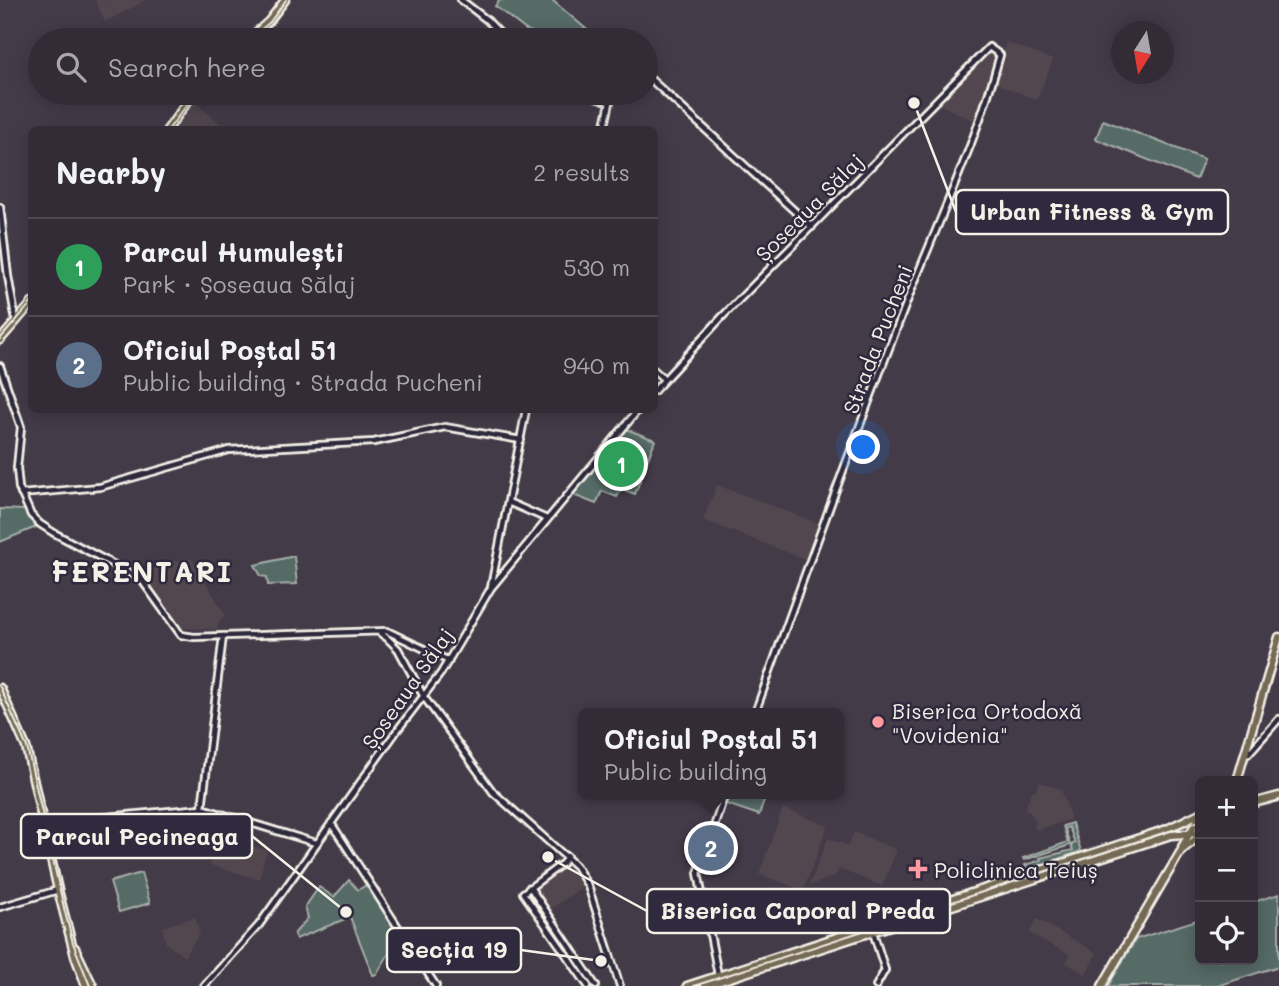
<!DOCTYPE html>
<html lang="en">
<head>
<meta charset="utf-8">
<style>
	body { margin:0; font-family:Mali,sans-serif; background:#3b343e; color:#f1f3f6 }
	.controls { position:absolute; right:21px; bottom:21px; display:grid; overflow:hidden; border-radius:10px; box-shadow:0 4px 18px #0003 }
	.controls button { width:63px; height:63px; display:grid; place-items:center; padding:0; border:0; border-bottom:2px solid #4e4851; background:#332c36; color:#f1f3f6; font:35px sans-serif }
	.compass { position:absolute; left:1111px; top:21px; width:63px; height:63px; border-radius:50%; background:#332c36; box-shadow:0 4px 18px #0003; rotate:191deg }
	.you { position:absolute; left:864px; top:448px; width:24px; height:24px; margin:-18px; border:5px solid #fff; border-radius:50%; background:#1a73e8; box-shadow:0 0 0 10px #1a73e833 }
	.badge { display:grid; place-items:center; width:46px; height:46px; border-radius:50%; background:#ff9aa2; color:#fff; font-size:23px; font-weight:700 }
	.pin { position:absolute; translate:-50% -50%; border:4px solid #fff; box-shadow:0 2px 7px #0006 }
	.popup { position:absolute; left:578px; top:708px; width:266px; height:91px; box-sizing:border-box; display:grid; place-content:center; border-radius:10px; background:#332c36; filter:drop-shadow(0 2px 5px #0005); font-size:23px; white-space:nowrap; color:#a9a7ad }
	.popup b { font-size:26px; color:#f1f3f6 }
	.popup::after { content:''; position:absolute; left:50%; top:100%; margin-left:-14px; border:14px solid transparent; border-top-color:#332c36 }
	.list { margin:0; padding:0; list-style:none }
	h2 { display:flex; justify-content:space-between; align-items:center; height:91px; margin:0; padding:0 28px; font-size:30px }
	h2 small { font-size:23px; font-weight:400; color:#a9a7ad }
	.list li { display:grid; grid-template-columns:46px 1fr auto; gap:21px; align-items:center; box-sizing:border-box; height:98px; padding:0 28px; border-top:2px solid #4e4851 }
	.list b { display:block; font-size:26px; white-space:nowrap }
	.list p { margin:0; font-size:23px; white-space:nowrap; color:#a9a7ad }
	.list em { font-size:23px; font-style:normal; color:#a9a7ad }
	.icon { flex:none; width:38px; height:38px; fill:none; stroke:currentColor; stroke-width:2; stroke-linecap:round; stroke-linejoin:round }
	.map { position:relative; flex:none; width:1279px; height:986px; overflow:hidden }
	.search { position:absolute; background:#332c36; box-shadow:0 4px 18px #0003; left:28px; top:28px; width:630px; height:77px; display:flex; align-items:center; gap:18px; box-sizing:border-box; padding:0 24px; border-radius:38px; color:#a9a7ad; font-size:26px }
	.panel { position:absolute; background:#332c36; box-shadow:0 4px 18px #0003; left:28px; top:126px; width:630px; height:287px; border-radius:10px }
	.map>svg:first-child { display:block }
	.built { fill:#52474f }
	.green { fill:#566b66; stroke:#a5aea7; stroke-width:2 }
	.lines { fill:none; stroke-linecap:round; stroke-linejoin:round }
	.minor-casing { stroke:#f4f1e8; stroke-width:10 }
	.major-casing { stroke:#f4f1e8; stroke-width:11 }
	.minor { stroke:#2f2a3d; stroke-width:4.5 }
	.major { stroke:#756a55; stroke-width:6 }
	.tram { stroke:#f4f1e8; stroke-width:2 }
	.poi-dot { fill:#ff9aa2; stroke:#2f2a3d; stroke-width:2.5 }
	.labels { text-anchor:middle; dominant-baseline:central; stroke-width:5; stroke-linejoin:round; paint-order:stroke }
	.street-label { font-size:21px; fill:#f4f1e8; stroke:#2f2a3d }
	.poi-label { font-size:21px; fill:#f4f1e8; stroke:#2f2a3d; text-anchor:start }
	.district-label { font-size:28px; font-weight:bold; letter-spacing:2px; fill:#f4f1e8; stroke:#2f2a3d }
	.leader { fill:none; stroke:#f4f1e8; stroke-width:2.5 }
	.callout-dot { fill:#f4f1e8; stroke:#2f2a3d; stroke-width:2.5 }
	.callout { fill:#2f2a3d; stroke:#f4f1e8; stroke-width:2.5 }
	.callout-label { font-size:23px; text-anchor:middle; font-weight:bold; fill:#f4f1e8 }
</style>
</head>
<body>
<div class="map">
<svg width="1279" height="986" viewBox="0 0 1279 986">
	<rect width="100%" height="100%" fill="#443b48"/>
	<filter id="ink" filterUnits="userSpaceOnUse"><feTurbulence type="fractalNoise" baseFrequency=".0143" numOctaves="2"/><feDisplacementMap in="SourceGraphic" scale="14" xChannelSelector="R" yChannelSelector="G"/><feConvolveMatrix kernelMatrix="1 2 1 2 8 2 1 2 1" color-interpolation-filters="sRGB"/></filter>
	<g filter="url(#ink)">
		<path class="built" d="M95,0H146L105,22Z
			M1006,42L1053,60L1037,100L990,81L977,122L936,103L988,52H992L996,57L1002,58Z
			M194,101L223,126L220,129H173Z
			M717,485L820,524L807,560L703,520Z
			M192,559L225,615L221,619L217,629L180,628L147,578L154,564Z
			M1039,782L1061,789L1071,819L1038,830L1034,828L1036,821L1029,811L1025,810L1031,792L1036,790Z
			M783,808L828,826L803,890L759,874Z
			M854,832L897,850L882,886L839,869L835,876L809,886L828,838L848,846Z
			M216,837L267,850L259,879L209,865Z
			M569,862L585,885L549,910L534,887Z
			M195,917L200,932L184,957L166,943L162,927Z
			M1037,919L1097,953L1086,974L1066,963L1070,955L1029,933Z"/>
		<path class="green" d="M500,0H552L599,40H552L526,30L495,6Z
			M1103,120L1204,159L1196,179L1096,139Z
			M626,429L655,440L635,494L621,489L617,497L602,491L596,504L571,494Z
			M0,509L24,510L36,527L0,542Z
			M294,556L297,584L268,585L267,577L261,576L255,565Z
			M730,794H766L759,815L726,804Z
			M1072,823L1081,851L1027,869L1025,865L1041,860L1040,858L1073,850L1071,845L1075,843L1069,827L1065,829L1070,845L1024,860L1023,858L1068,842L1063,826Z
			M141,873L150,903L119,912L110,882Z
			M349,880L358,890L368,884L402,937L392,948L377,974L373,975L350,917L296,939L294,934L308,918L305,907L319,887L334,897Z
			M1279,894V966L1217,986H1108L1136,939L1200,919V960H1253V902Z"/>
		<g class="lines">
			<g class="minor-casing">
				<path id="minor" d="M461,0L487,20L506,40
					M646,75L812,227
					M584,93L610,102
					M604,130L612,93
					M0,207L8,276L16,321
					M0,366L21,427L17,468L19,488L31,515L40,524L54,533L141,579L181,635L194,637L387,631L449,661
					M654,370L664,379
					M654,391L722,317L989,47L1000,55C977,141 938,221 906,304C854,439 804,576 755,713
					M21,494L100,487L229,450L374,442L445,427L521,440
					M508,502L547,519
					M491,587L526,410
					M380,633L387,638L398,649L424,697L493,792L576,866L588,886L620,986
					M1244,755L1248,754L1279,719
					M202,808L223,636
					M43,823L202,808L316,843
					M331,823L436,986
					M567,856L563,863L523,893L588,986
					M530,887L596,986
					M0,907L58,890
					M872,929L885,970L876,986
					M718,975L698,873L725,794
					M204,986L259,925L396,732L441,673L491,588L638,410"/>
			</g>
			<g class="major-casing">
				<path id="major" d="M248,40L269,21L285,0
					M167,130L194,93
					M0,340L32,303
					M0,688L26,747L58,890L75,956L86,986
					M1237,781L1279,637
					M1253,803L1279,796
					M1182,847L1200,816
					M75,948L93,986
					M687,986L1167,829L1200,813
					M705,986L1171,835L1200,833
					M1102,986L1181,851L1200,836"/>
			</g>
			<use href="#minor" class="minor"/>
			<use href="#major" class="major"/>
			<path class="tram" d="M249,40L270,22L286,0
				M168,130L196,93
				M0,339L32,302
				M0,687L27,747L65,912L73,943L90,986
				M1253,808L1279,801
				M694,986L1200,821"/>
		</g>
	</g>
	<g class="poi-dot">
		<circle cx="878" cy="722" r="7"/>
		<path d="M914.5 858.5h7v7h7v7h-7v7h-7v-7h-7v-7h7z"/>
	</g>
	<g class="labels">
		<g class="street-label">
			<text transform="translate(809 207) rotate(-45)">Șoseaua Sălaj</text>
			<text transform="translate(877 339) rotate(-69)">Strada Pucheni</text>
			<text transform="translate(407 688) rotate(-55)">Șoseaua Sălaj</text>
		</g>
		<g class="poi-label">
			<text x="892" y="710">Biserica Ortodoxă<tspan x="892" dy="24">"Vovidenia"</tspan></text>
			<text x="934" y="869">Policlinica Teiuș</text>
		</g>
		<g class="district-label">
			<text x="142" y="571">FERENTARI</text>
		</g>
	</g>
	<path class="leader" d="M914 103L956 212M346 912L252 836M548 857L647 911M601 961L521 950"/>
	<g class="callout-dot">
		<circle cx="914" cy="103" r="7"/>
		<circle cx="346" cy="912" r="7"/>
		<circle cx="548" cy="857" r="7"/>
		<circle cx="601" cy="961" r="7"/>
	</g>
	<g class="callout">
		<rect x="956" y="190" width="272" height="44" rx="7"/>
		<rect x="21" y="814" width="231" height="44" rx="7"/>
		<rect x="647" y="889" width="303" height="44" rx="7"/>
		<rect x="387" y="928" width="134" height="44" rx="7"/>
	</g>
	<g class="callout-label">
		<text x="1092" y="220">Urban Fitness &amp; Gym</text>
		<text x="137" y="845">Parcul Pecineaga</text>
		<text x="798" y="919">Biserica Caporal Preda</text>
		<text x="454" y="958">Secția 19</text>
	</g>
</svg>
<div class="controls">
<button>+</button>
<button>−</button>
<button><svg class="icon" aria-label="locate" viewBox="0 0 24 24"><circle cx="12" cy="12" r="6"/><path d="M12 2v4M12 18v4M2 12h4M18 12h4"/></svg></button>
</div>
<svg class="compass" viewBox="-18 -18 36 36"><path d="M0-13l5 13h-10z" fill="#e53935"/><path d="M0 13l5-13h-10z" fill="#a9a7ad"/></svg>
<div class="you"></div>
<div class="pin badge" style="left:621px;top:464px;background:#2e9e5b">1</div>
<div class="pin badge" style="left:711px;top:848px;background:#5c6f8a">2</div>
<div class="popup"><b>Oficiul Poștal 51</b>Public building</div>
<div class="search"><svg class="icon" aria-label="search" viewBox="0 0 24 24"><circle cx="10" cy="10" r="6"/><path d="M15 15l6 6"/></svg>Search here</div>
<section class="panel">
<h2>Nearby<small>2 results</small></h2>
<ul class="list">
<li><span class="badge" style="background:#2e9e5b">1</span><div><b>Parcul Humulești</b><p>Park · Șoseaua Sălaj</p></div><em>530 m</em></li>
<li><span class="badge" style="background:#5c6f8a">2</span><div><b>Oficiul Poștal 51</b><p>Public building · Strada Pucheni</p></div><em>940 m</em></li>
</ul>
</section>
</div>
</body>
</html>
